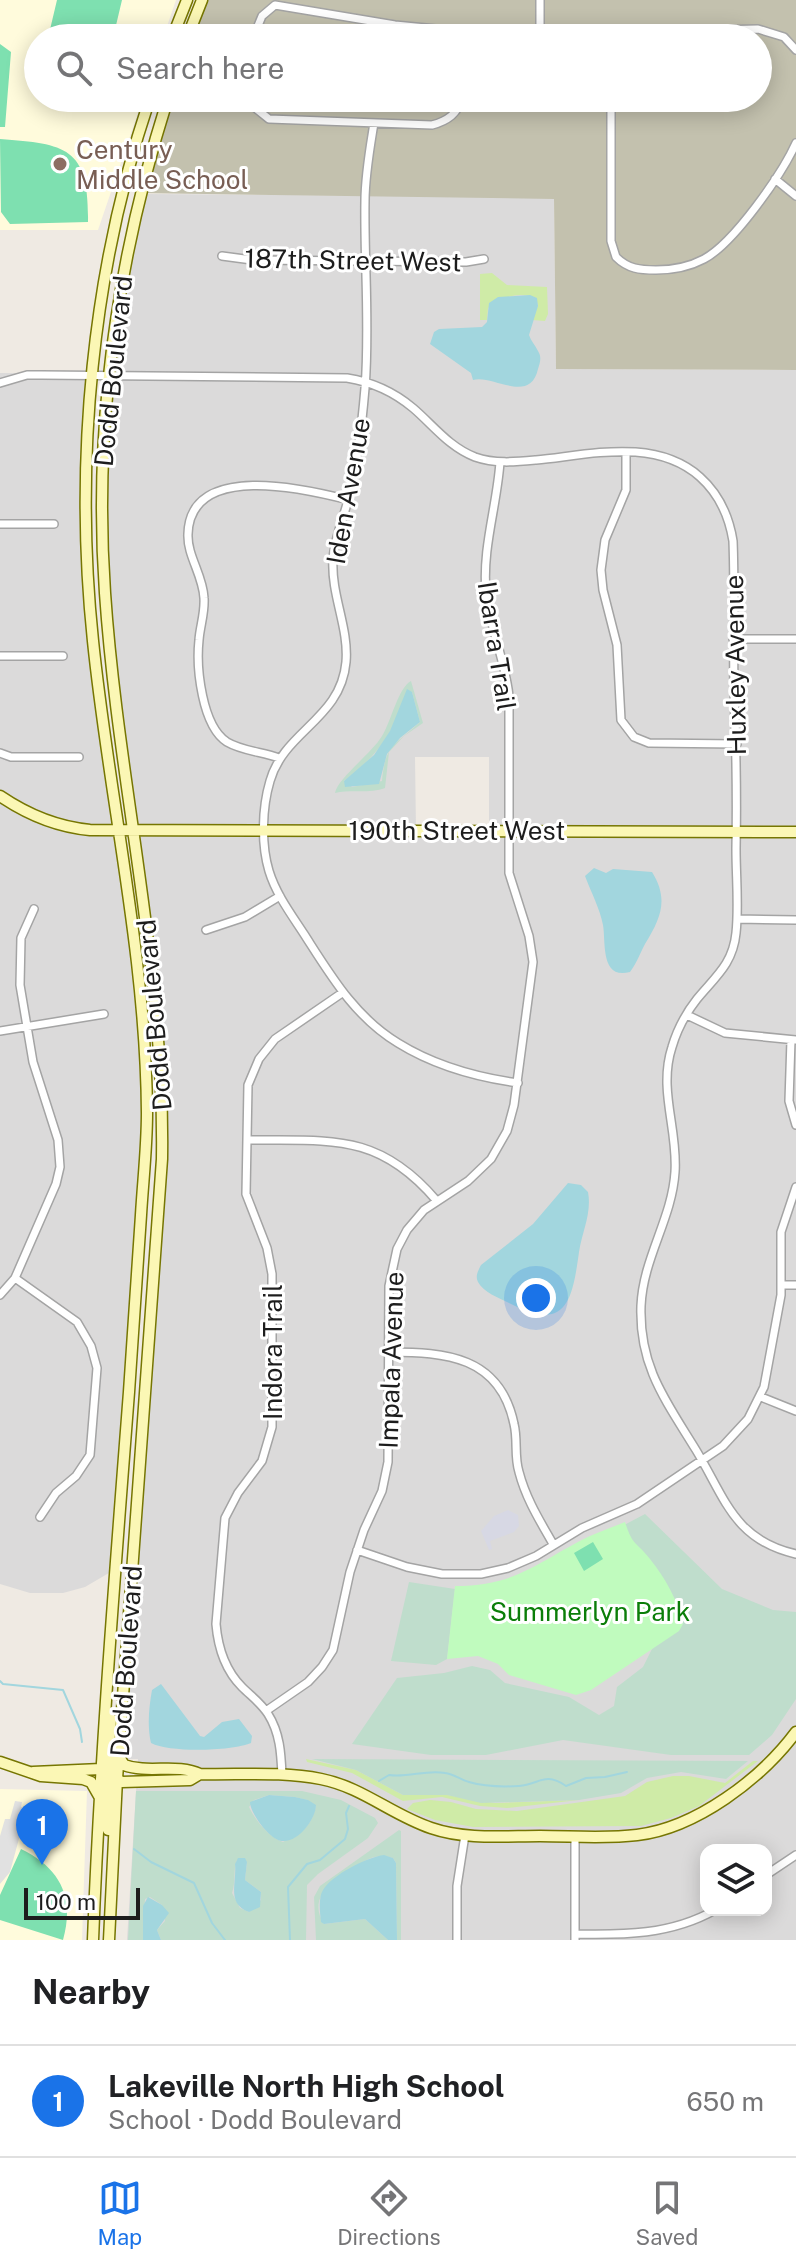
<!DOCTYPE html>
<html lang="en">
<head>
<meta charset="utf-8">
<style>
	body { margin:0; font-family:"Public Sans",sans-serif; background:#f2f2f2; color:#202124 }
	.controls { position:absolute; right:24px; bottom:24px; display:grid; overflow:hidden; border-radius:16px; box-shadow:0 4px 20px #0003 }
	.controls button { width:72px; height:72px; display:grid; place-items:center; padding:0; border:0; border-bottom:2px solid #e0e0e0; background:#fff; color:#202124; font:40px sans-serif }
	.scale { position:absolute; left:24px; bottom:20px; width:116px; box-sizing:border-box; padding-left:8px; border:4px solid #1d1d1d; border-top:0; font-size:22px; line-height:28px; white-space:nowrap; color:#1d1d1d; -webkit-text-stroke:6px #fff; paint-order:stroke }
	.you { position:absolute; left:536px; top:1298px; width:28px; height:28px; margin:-20px; border:6px solid #fff; border-radius:50%; background:#1a73e8; box-shadow:0 0 0 12px #1a73e833 }
	.badge { display:grid; place-items:center; width:52px; height:52px; border-radius:50%; background:#1a73e8; color:#fff; font-size:26px; font-weight:700 }
	.pin { position:absolute; translate:-50% -66px; filter:drop-shadow(0 2px 4px #0008) }
	.pin::after { content:''; position:absolute; top:42px; width:28px; height:24px; background:inherit; clip-path:polygon(0 0,100% 0,50% 100%) }
	.list { margin:0; padding:0; list-style:none }
	h2 { display:flex; justify-content:space-between; align-items:center; height:104px; margin:0; padding:0 32px; font-size:34px }
	h2 small { font-size:26px; font-weight:400; color:#757577 }
	.list li { display:grid; grid-template-columns:52px 1fr auto; gap:24px; align-items:center; box-sizing:border-box; height:112px; padding:0 32px; border-top:2px solid #e0e0e0 }
	.list b { display:block; font-size:30px; white-space:nowrap }
	.list p { margin:0; font-size:26px; white-space:nowrap; color:#757577 }
	.list em { font-size:26px; font-style:normal; color:#757577 }
	.icon { flex:none; width:44px; height:44px; fill:none; stroke:currentColor; stroke-width:2; stroke-linecap:round; stroke-linejoin:round }
	.map { position:relative; flex:none; width:796px; height:1940px; overflow:hidden }
	.search { position:absolute; background:#fff; box-shadow:0 4px 20px #0003; left:24px; right:24px; top:24px; height:88px; display:flex; align-items:center; gap:20px; box-sizing:border-box; padding:0 28px; border-radius:44px; color:#757577; font-size:30px }
	.sheet { height:216px; background:#fff }
	nav { display:flex; justify-content:space-around; align-items:center; box-sizing:border-box; height:112px; border-top:2px solid #e0e0e0; background:#fff; font-size:22px; color:#757577 }
	nav a { display:grid; justify-items:center; gap:4px }
	nav .on { color:#1a73e8 }
	.map>svg:first-child { display:block }
	.residential { fill:#dbdada; fill-rule:evenodd }
	.education { fill:#fffbdc }
	.construction { fill:#c3c1ae }
	.grass { fill:#cfeba7 }
	.wetland { fill:#bfddcc; fill-rule:evenodd }
	.park { fill:#c0fbbe }
	.pitch { fill:#7ee0b0 }
	.parking { fill:#e1e1e1 }
	.plaza { fill:#d7d8e4 }
	.water { fill:#a2d6de }
	.lines { fill:none; stroke-linecap:round; stroke-linejoin:round }
	.stream { stroke:#a2d6de; stroke-width:2 }
	.street-casing { stroke:#a4a4a4; stroke-width:10 }
	.secondary-casing { stroke:#767602; stroke-width:13 }
	.street { stroke:#fff; stroke-width:7 }
	.secondary { stroke:#fbf7b5; stroke-width:10 }
	.education-dot { fill:#8d6e63; stroke:#fff; stroke-width:3 }
	.labels { text-anchor:middle; dominant-baseline:central; stroke-width:6; stroke-linejoin:round; paint-order:stroke }
	.education-label { font-size:26px; fill:#785e54; stroke:#fff; text-anchor:start }
	.street-label { font-size:26px; fill:#1d1d1d; stroke:#fff }
	.park-label { font-size:26px; fill:#0b7e09; stroke:#fff }
</style>
</head>
<body>
<div class="map">
<svg width="796" height="1940" viewBox="0 0 796 1940">
	<rect width="100%" height="100%" fill="#efeae3"/>
	<path class="residential" d="M140,194L554,197L556,369L796,370V1940H127L138,1759H119L163,1107L119,719L101,509L123,269ZM415,757H489V830H416ZM706,1850H766V1910H706Z
		M0,373L93,374L89,422L93,642L144,1029L147,1117L114,1570L85,1587L63,1593H30L0,1584Z"/>
	<path class="education" d="M0,0H176L163,38H38V98H143L98,230H0Z
		M0,1789L87,1791L82,1940H0Z"/>
	<path class="construction" d="M203,0H796V370L556,369L554,199L140,193L168,98H758V38H190Z"/>
	<path class="grass" d="M492,273L507,285L547,287L548,314L545,321L532,320L538,306L536,298C518,291 503,297 488,308L487,320H480V274Z
		M306,1759L356,1770L403,1795H447L495,1803L579,1800L507,1808L480,1806L442,1797L403,1801L352,1773L307,1762Z
		M753,1761H758L699,1806L671,1818L641,1826L473,1827L435,1820L407,1809L413,1803L430,1800L451,1802L476,1809L517,1811L625,1796L647,1782L673,1776H689L725,1783Z"/>
	<path class="wetland" d="M411,681L423,723L404,736L389,752L385,788C370,794 351,789 335,793C337,779 372,753 382,736C391,722 398,688 411,681ZM412,692L420,722C396,745 385,743 382,781L352,787L344,781C363,767 380,750 391,730C399,715 399,703 412,692Z
		M645,1514L722,1589L773,1610L796,1612V1699L772,1735L749,1755H671L563,1740L486,1755H431L352,1744L397,1678L444,1673L472,1666L490,1670L505,1683L569,1697L599,1715L614,1706L617,1687L643,1667L660,1633L611,1532Z
		M409,1582L455,1589L447,1659L436,1665L391,1661Z
		M312,1759L748,1761L726,1779L681,1772L647,1778L621,1793L579,1800L481,1803L447,1795H403L356,1770Z
		M136,1791H302L341,1800L375,1818L378,1823L368,1838L318,1874L307,1885L306,1940H161L157,1930L165,1921L162,1905L150,1897L145,1899L143,1940H128ZM269,1795L295,1797L307,1800L316,1806C311,1828 302,1831 283,1842C269,1837 255,1820 249,1807L254,1800ZM237,1860L247,1862L245,1880L261,1892V1900L249,1912L240,1908L232,1893C236,1882 233,1868 237,1860Z
		M399,1830L401,1831V1940H397L396,1863L393,1858C374,1851 362,1863 346,1872C327,1884 309,1901 324,1924L365,1919L388,1940H316L314,1897L320,1886Z"/>
	<path class="park" d="M625,1522C633,1547 636,1541 650,1559C665,1578 678,1600 683,1624L679,1631L591,1690L576,1695L509,1675L498,1664L478,1656L447,1659L455,1586C518,1586 538,1561 590,1536C601,1531 613,1527 625,1522Z"/>
	<path class="pitch" d="M57,0H122L113,38H48Z
		M0,44L11,52L5,127H0Z
		M0,139C68,144 89,148 88,222L10,224L1,212Z
		M593,1542L603,1559L584,1571L574,1553Z
		M21,1849C60,1868 75,1897 63,1940L0,1920V1895Z"/>
	<path class="parking" d="M15,1801L22,1802L21,1807L27,1809L10,1872L0,1884V1836L5,1819H10Z"/>
	<path class="plaza" d="M508,1510L518,1515L519,1526L514,1532L490,1541L492,1549L489,1550L481,1531L494,1516Z"/>
	<path class="water" d="M530,295L537,298L538,306L529,335C531,341 535,345 538,351C542,357 540,363 538,369C530,405 492,374 473,380L471,373L430,344L434,332L439,329L482,327L487,322L489,303L498,297Z
		M407,689L412,692L420,722L400,738L387,754L379,784L345,787L344,781L374,755L390,731Z
		M594,868L606,873L613,869L652,872C669,899 661,918 645,944C640,953 637,963 630,972C600,980 606,942 603,925C600,909 591,892 585,876Z
		M568,1183L581,1185L588,1192C592,1213 582,1232 579,1252C572,1304 565,1332 509,1303C499,1298 483,1292 478,1282C475,1276 478,1271 481,1265L533,1224Z
		M161,1684L200,1736L204,1737L222,1722L239,1719L252,1736L251,1743C232,1751 170,1753 151,1743C147,1726 149,1707 152,1690Z
		M269,1795L295,1797L308,1800L316,1805C316,1819 298,1843 282,1841C270,1840 250,1813 250,1802Z
		M384,1855L393,1858L396,1863L397,1940H388L365,1919L324,1924L321,1922C320,1913 318,1898 323,1890C332,1875 367,1857 384,1855Z
		M238,1858H245L247,1862L245,1880L261,1892L260,1907L249,1912C226,1904 237,1883 235,1864Z
		M148,1897L162,1905L169,1913L157,1930L161,1940H143V1906Z"/>
	<g class="lines">
		<path class="stream" d="M0,1681L3,1684L63,1690L80,1729L82,1742
			M379,1781L389,1775C408,1778 427,1769 445,1773C454,1774 461,1780 469,1782C486,1787 501,1787 519,1786C539,1785 544,1771 566,1786L586,1778L605,1777L627,1772
			M134,1849L151,1862L194,1883L212,1923L225,1940
			M290,1940L288,1887L307,1864L320,1860L345,1839L348,1829L346,1813L349,1806"/>
		<g class="street-casing">
			<path id="street" d="M253,38L262,16L275,5L395,25L498,35L758,29L784,37L796,50
				M540,38V0
				M243,98L269,119L432,125C447,121 458,114 462,98
				M611,98V241L616,257C628,269 640,270 656,270C673,270 689,267 704,259C734,243 782,174 796,143
				M374,123C370,148 365,175 365,201C364,263 370,326 365,388C362,424 358,461 349,496C344,518 334,538 333,560C331,595 349,628 346,662C341,719 284,731 270,781C262,808 261,844 269,871C276,894 291,914 304,934C331,976 355,1017 398,1043C435,1066 475,1077 518,1083
				M775,179L796,196
				M222,256L252,260L466,262L484,259
				M0,383L27,375H42L347,378C372,382 394,392 413,408C433,425 449,447 475,457C495,464 515,462 536,460C589,455 655,437 700,477C719,494 729,516 733,541C735,591 733,641 734,692C736,744 737,796 736,849C736,877 739,906 736,933C733,964 715,977 697,999C686,1013 677,1030 672,1047C658,1090 678,1129 675,1172C672,1219 643,1258 641,1306C639,1367 666,1401 696,1450C725,1498 734,1540 796,1554
				M626,452V490L605,540L601,570L603,590L617,645L621,720L634,737L649,743L737,744
				M0,524H54
				M733,639H796
				M0,656H63
				M0,753L11,757H79
				M279,758C263,752 242,751 227,742C202,726 196,668 199,640C200,626 205,613 204,598C203,575 187,556 188,534C190,461 306,489 349,500
				M737,919L796,920
				M206,930L245,917L280,896
				M687,1015L725,1033L796,1040
				M0,1031L104,1014
				M791,1040L789,1101L796,1125
				M248,1140C330,1141 378,1132 436,1200
				M15,1278L77,1322L91,1346L97,1368L90,1455L76,1476L56,1493L40,1517
				M782,1285H796
				M0,1295L15,1278L56,1184L60,1167L58,1140L33,1062L20,985L21,938L34,909
				M389,1352C445,1352 500,1356 514,1424C518,1440 514,1456 519,1472C526,1499 540,1521 553,1544
				M761,1397L796,1411
				M357,1550L407,1567L442,1574H481L508,1568L536,1556L582,1528L637,1504L723,1446L748,1419L764,1387L781,1295V1232L796,1187
				M266,1711L308,1682L322,1667L333,1650L350,1572L364,1530L382,1491L388,1462L389,1286L397,1249L407,1230L424,1210L468,1181L491,1159L507,1131L514,1105L533,962L529,936L509,873V696C505,660 490,628 486,592C482,548 497,506 500,462
				M282,1775C281,1753 280,1733 268,1714C261,1703 251,1696 242,1687C225,1670 218,1648 216,1624L225,1518L238,1493L262,1461L272,1427V1274L267,1248L246,1194L248,1085L259,1059L275,1039L342,993
				M766,1875L796,1855
				M575,1934C623,1935 671,1935 715,1910
				M457,1940V1886L465,1835
				M575,1940V1836"/>
		</g>
		<g class="secondary-casing">
			<path id="secondary" d="M172,38L187,0
				M187,38L202,0
				M0,796C28,815 56,827 90,830L796,832
				M111,1719C110,1737 106,1761 115,1778
				M119,1757L124,1765C148,1774 177,1763 200,1774C240,1775 282,1771 321,1779C362,1787 392,1815 431,1828C466,1840 504,1836 540,1836C572,1836 605,1839 637,1835C696,1828 761,1779 796,1732
				M0,1762L41,1776L83,1779L91,1782L99,1796
				M102,1771L107,1782L108,1830
				M33,1772L101,1769
				M117,1779L122,1782L190,1780L200,1774
				M93,1940C100,1757 115,1574 129,1392C133,1333 137,1274 141,1215C143,1181 147,1147 147,1113C146,954 109,798 93,641C74,461 92,270 150,98
				M109,1940L117,1779L162,1159C165,968 118,783 105,593C93,424 117,259 168,98"/>
		</g>
		<use href="#street" class="street"/>
		<use href="#secondary" class="secondary"/>
	</g>
	<circle class="education-dot" cx="60" cy="164" r="8"/>
	<g class="labels">
		<g class="education-label">
			<text x="76" y="149">Century<tspan x="76" dy="30">Middle School</tspan></text>
		</g>
		<g class="street-label">
			<text transform="translate(353 260) rotate(1)">187th Street West</text>
			<text transform="translate(113 371) rotate(-84)">Dodd Boulevard</text>
			<text transform="translate(348 491) rotate(-80)">Iden Avenue</text>
			<text transform="translate(497 646) rotate(81)">Ibarra Trail</text>
			<text transform="translate(735 665) rotate(-91)">Huxley Avenue</text>
			<text x="457" y="830">190th Street West</text>
			<text transform="translate(154 1015) rotate(-95)">Dodd Boulevard</text>
			<text transform="translate(272 1352) rotate(-90)">Indora Trail</text>
			<text transform="translate(391 1360) rotate(-88)">Impala Avenue</text>
			<text transform="translate(126 1661) rotate(-86)">Dodd Boulevard</text>
		</g>
		<g class="park-label">
			<text x="590" y="1611">Summerlyn Park</text>
		</g>
	</g>
</svg>
<div class="controls">
<button><svg class="icon" aria-label="layers" viewBox="0 0 24 24"><path d="M12 4l9 5-9 5-9-5zM3 14l9 5 9-5"/></svg></button>
</div>
<div class="scale">100 m</div>
<div class="you"></div>
<div class="pin badge" style="left:42px;top:1865px">1</div>
<div class="search"><svg class="icon" aria-label="search" viewBox="0 0 24 24"><circle cx="10" cy="10" r="6"/><path d="M15 15l6 6"/></svg>Search here</div>
</div>
<section class="sheet">
<h2>Nearby<small></small></h2>
<ul class="list">
<li><span class="badge">1</span><div><b>Lakeville North High School</b><p>School · Dodd Boulevard</p></div><em>650 m</em></li>
</ul>
</section>
<nav>
<a class="on"><svg class="icon" aria-label="map" viewBox="0 0 24 24"><path d="M3 6l6-2 6 2 6-2v14l-6 2-6-2-6 2zM9 4v14M15 6v14"/></svg>Map</a>
<a><svg class="icon" aria-label="directions" viewBox="0 0 24 24"><path d="M12 3l9 9-9 9-9-9zM9 14v-3h6M13 9l2 2-2 2"/></svg>Directions</a>
<a><svg class="icon" aria-label="saved" viewBox="0 0 24 24"><path d="M7 4h10v16l-5-4-5 4z"/></svg>Saved</a>
</nav>
</body>
</html>
